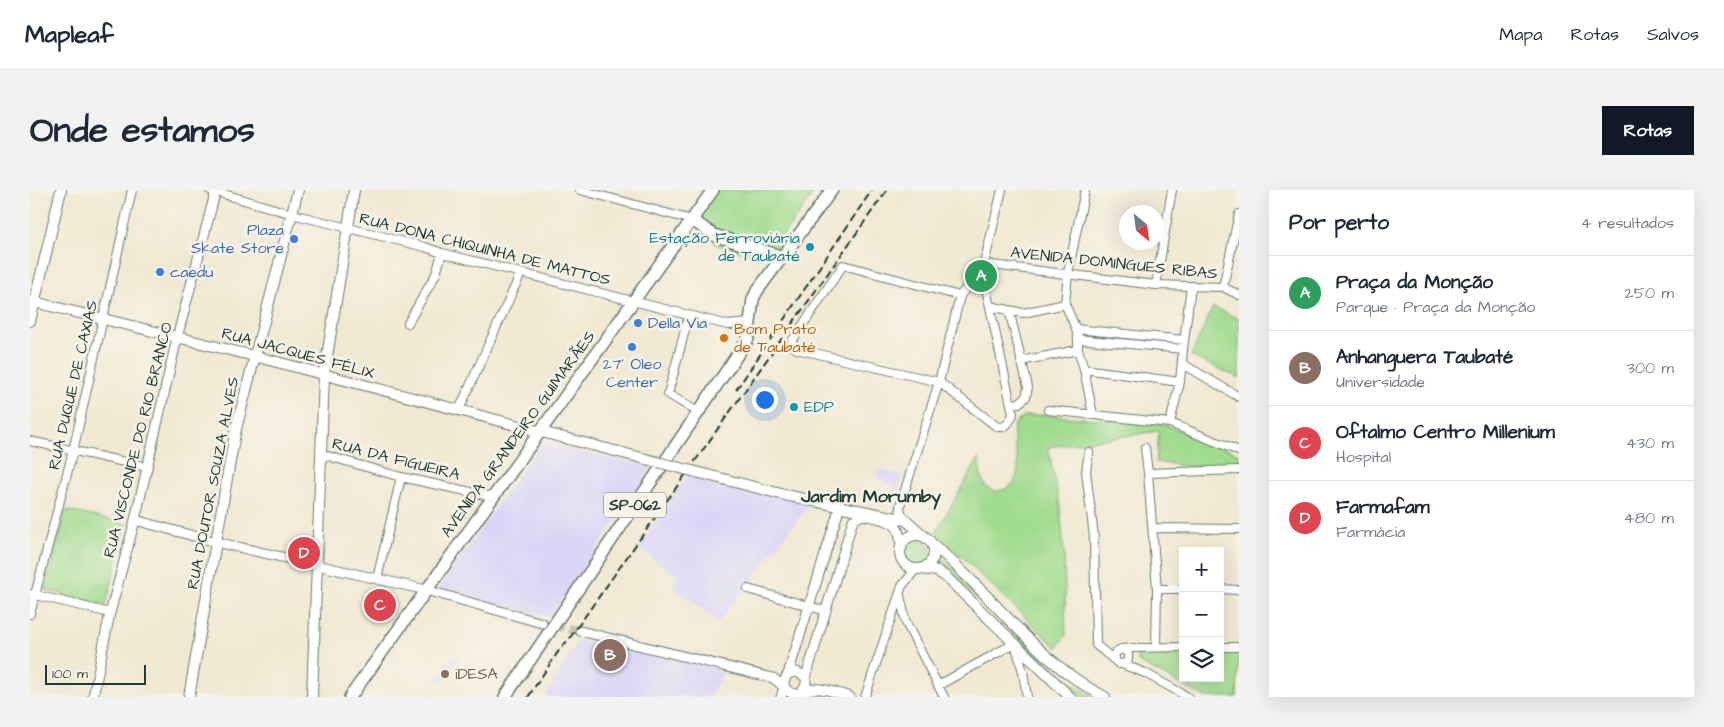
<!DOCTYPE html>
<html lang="pt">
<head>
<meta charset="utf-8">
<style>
	body { margin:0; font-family:"Architects Daughter",sans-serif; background:#f2f2f3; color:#1f2937 }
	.controls { position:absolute; right:15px; bottom:15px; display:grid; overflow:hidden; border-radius:0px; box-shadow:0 5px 20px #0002 }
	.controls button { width:45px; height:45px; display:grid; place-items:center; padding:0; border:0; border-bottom:1px solid #e0e1e3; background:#fff; color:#1f2937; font:25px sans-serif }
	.compass { position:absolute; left:1089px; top:15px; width:45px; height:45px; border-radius:50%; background:#fff; box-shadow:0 5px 20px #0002; rotate:151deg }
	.scale { position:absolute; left:15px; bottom:12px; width:101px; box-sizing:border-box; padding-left:5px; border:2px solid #1f3d34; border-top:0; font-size:14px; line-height:18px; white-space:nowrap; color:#1f3d34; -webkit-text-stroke:4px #f7f3e8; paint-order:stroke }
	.you { position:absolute; left:734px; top:209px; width:18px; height:18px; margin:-12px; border:4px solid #fff; border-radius:50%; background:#1a73e8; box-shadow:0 0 0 8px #1a73e833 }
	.badge { display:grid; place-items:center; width:32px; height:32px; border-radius:50%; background:#111827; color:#fff; font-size:16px; font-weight:700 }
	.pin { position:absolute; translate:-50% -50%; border:2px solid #fff; box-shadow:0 1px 5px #0006 }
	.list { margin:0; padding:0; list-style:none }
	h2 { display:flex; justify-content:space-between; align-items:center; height:65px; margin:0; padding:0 20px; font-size:21px }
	h2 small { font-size:16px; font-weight:400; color:#747a83 }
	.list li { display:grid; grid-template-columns:32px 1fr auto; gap:15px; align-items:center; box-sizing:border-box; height:75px; padding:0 20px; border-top:1px solid #e0e1e3 }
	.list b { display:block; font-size:19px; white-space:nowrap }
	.list p { margin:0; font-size:16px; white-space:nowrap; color:#747a83 }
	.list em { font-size:16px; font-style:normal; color:#747a83 }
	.icon { flex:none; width:28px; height:28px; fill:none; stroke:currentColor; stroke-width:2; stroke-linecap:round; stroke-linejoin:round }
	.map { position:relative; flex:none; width:1209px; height:507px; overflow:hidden; border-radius:0px }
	header { display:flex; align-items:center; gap:30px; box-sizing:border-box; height:70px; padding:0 25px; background:#fff; border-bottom:1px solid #e0e1e3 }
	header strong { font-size:24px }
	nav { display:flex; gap:28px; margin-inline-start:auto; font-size:18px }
	.intro { display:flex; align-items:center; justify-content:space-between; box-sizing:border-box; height:120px; padding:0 30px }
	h1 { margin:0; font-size:35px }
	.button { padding:12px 22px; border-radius:0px; background:#111827; color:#fff; font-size:18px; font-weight:700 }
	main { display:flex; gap:30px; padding:0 30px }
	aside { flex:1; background:#fff; border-radius:0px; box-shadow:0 5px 20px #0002 }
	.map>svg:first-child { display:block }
	.built { fill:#dad6f7 }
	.green { fill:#a0db8e; stroke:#608c61 }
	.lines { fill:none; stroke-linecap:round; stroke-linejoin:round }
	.tertiary-tunnel { stroke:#c7c7b2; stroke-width:9; stroke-dasharray:9 4.5; stroke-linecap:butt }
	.minor-casing { stroke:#68796b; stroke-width:10 }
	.tertiary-casing { stroke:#68796b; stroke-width:11 }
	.secondary-casing { stroke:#68796b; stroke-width:12 }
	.primary-casing { stroke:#68796b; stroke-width:14 }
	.minor { stroke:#fff; stroke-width:8 }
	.tertiary { stroke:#fff; stroke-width:9 }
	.secondary { stroke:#fff; stroke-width:10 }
	.primary { stroke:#fff; stroke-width:11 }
	.rail { stroke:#1f3d34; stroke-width:2; stroke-dasharray:8 4; stroke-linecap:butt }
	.secondary-bridge-casing { stroke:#68796b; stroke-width:12; stroke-linecap:butt }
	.secondary-bridge { stroke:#fff; stroke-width:10 }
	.shop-dot { fill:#3f7fe0; stroke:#f7f3e8; stroke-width:2 }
	.culture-dot { fill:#0f9aa8; stroke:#f7f3e8; stroke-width:2 }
	.food-dot { fill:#e8710a; stroke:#f7f3e8; stroke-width:2 }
	.education-dot { fill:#8d6e63; stroke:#f7f3e8; stroke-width:2 }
	.labels { text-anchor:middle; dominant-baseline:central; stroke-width:5; stroke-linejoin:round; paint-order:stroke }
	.shield { fill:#f7f3e8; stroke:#60746a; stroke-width:1 }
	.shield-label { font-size:15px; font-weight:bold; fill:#1f3d34 }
	.shop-label { font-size:16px; fill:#366cbe; stroke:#f7f3e8; text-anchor:start }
	.culture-label { font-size:16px; fill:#0d838f; stroke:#f7f3e8; text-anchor:end }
	.street-label { font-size:16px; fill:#1f3d34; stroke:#f7f3e8 }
	.food-label { font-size:16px; fill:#c56008; stroke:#f7f3e8; text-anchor:start }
	.education-label { font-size:16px; fill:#785e54; stroke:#f7f3e8; text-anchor:start }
	.neighbourhood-label { font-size:18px; font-weight:bold; fill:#1f3d34; stroke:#f7f3e8 }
</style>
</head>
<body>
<header>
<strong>Mapleaf</strong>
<nav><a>Mapa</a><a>Rotas</a><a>Salvos</a></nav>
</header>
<div class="intro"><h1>Onde estamos</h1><a class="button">Rotas</a></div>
<main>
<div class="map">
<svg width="1209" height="507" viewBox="0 0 1209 507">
	<rect width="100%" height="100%" fill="#f7f3e8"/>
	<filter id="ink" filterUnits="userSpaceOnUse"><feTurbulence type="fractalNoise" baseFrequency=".02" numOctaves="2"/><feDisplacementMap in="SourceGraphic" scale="10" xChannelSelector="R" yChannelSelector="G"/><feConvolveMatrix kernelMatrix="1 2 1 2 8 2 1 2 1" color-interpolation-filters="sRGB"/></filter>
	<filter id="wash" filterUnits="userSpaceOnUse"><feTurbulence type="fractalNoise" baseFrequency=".0096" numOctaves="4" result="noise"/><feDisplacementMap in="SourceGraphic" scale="20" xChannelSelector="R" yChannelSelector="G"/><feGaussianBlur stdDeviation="1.12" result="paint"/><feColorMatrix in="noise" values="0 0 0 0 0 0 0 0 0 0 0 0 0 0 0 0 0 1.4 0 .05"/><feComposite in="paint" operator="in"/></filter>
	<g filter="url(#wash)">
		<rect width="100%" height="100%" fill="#f1e9d2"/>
		<path class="built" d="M511,253L622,277L560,369L519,427L408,400Z
			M850,279L873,286L868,300L847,287Z
			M659,284L781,313L688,432L642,395L648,387L608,358Z
			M548,450L695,480L679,507H515Z
			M422,465L429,469L412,492L407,489L416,478L415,477Z"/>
		<path class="green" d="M685,0H786L750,50L744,63L723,65L686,55L669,30Z
			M953,79L956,104L939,101Z
			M1183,117L1209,129V188L1161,166Z
			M1011,225L1133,234L1209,264V276H1156L1126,272L1129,241L1018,257L1030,316L1034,362L1036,445L1027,458L906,342L949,268C949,283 953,309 975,299C980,297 984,293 986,288C992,270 981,252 984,234L995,226Z
			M36,320L96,334L76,415L15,400Z
			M873 363a14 14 0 1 1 28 0a14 14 0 1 1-28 0Z
			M910,365L1028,483L1040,492L1064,507H1048L917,380L906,374Z
			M1190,462H1209L1207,507H1175L1110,473L1107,469V466L1110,464L1153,463V488H1190Z"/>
	</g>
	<g filter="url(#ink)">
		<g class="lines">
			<path class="tertiary-tunnel" d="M512,433L550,441"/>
			<g class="minor-casing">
				<path id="minor" d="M180,0L262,24L395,57L412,63L682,131L698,135L719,133
					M550,0L662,30
					M1055,0L1038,83L1035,114L1046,139L1048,149V160L1054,179L1063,225
					M954,74L1126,95L1193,97L1209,105
					M1126,95L1142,0
					M1193,97L1209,24
					M930,106L813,75L762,151L763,156L767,159L909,192L966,236C975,240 980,232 983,224L955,94L954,74L972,0
					M960,116L993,123L1035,114
					M979,120L998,197L996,207L989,213L981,214
					M659,125L638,204L668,222
					M378,133L406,84L412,63
					M1046,139L1154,150
					M1048,149L1153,159
					M991,171L1048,160
					M1153,174L1209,207
					M1054,179L1150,192
					M429,220L491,83
					M1018,220L1140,233L1209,261
					M1140,233L1150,192L1153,159L1161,96
					M0,251L117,277
					M1115,258L1118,283L1127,399L1126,457
					M1059,262L1056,281L1064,347L1066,455L1089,474H1094L1098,470V463L1094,460H1089L1085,463V469
					M291,264L371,287L464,307
					M1118,283L1209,280
					M876,330L871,323L870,316L909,192L930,106L954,74
					M1123,338L1209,339
					M347,389L371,287
					M718,399L796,421
					M1127,399H1153
					M1190,399L1209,400
					M2,404L80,423
					M870,405L876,433L914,507
					M0,424L43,261L102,0
					M1190,457H1209
					M1092,459L1103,458L1153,457
					M1092,474L1115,483L1158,507
					M909,495L985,453L993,482L997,507
					M835,507L872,396L886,379"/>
			</g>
			<g class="tertiary-casing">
				<path id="tertiary" d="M105,330L186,352L396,400L512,433
					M550,441L743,488L754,497L751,507
					M758,484L810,316
					M776,487L767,482C757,482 754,488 754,497C759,503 763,505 771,503L776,495V487L823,330L832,325C842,327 861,329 867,338C870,343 870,351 872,358
					M770,504C785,493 804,502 820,507
					M63,507L80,423L105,330L147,148L186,0"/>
			</g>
			<g class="secondary-casing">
				<path id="secondary" d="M0,111L224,166L527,246
					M0,131L31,0
					M755,305L876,330L896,348
					M870 362a17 17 0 1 1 34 0a17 17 0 1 1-34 0Z
					M901,353C960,401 1006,472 1075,507
					M891,379L907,381L916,387L1040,507
					M159,507L205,243L268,0
					M282,507L294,185L324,0"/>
			</g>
			<g class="primary-casing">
				<path id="primary" d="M662,30L684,45L753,67
					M320,507L683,0
					M475,507L716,152L718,148L723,109L727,101L802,0"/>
			</g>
			<use href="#minor" class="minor"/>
			<use href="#tertiary" class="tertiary"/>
			<use href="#secondary" class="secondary"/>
			<use href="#primary" class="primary"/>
			<path class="rail" d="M706,200L842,0
				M498,507L530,459L539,449L857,0"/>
			<g class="secondary-bridge-casing">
				<path id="secondary-bridge" d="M527,246L755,305"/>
			</g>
			<use href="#secondary-bridge" class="secondary-bridge"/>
		</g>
	</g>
	<g class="shop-dot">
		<circle cx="264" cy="49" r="5"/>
		<circle cx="130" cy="82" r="5"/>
		<circle cx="608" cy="133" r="5"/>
		<circle cx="602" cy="157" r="5"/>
	</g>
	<g class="culture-dot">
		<circle cx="780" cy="57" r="5"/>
		<circle cx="764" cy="217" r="5"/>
	</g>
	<circle class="food-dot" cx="694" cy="148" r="5"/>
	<circle class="education-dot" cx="415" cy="484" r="5"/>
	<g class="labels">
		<rect class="shield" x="574" y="302.5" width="62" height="25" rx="4"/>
		<g class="shield-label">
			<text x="605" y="315">SP-062</text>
		</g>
		<g class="shop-label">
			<text x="254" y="40" text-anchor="end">Plaza<tspan x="254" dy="18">Skate Store</tspan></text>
			<text x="140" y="82">caedu</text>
			<text x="618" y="133">Della Via</text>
			<text x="602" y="174" text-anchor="middle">27' Óleo<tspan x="602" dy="18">Center</tspan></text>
		</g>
		<g class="culture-label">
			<text x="770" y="48">Estação Ferroviária<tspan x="770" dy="18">de Taubaté</tspan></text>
			<text x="774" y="217" text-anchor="start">EDP</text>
		</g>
		<g class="street-label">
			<text transform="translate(455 59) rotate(14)">RUA DONA CHIQUINHA DE MATTOS</text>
			<text transform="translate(1084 73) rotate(6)">AVENIDA DOMINGUES RIBAS</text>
			<text transform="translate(268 163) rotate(15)">RUA JACQUES FÉLIX</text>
			<text transform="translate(43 195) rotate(-77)">RUA DUQUE DE CAXIAS</text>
			<text transform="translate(488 244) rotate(-54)">AVENIDA GRANDEIRO GUIMARÃES</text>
			<text transform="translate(108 250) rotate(-76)">RUA VISCONDE DO RIO BRANCO</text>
			<text transform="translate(366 269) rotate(14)">RUA DA FIGUEIRA</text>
			<text transform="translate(183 293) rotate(-79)">RUA DOUTOR SOUZA ALVES</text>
		</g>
		<g class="food-label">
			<text x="704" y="139">Bom Prato<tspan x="704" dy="18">de Taubaté</tspan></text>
		</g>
		<g class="education-label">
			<text x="425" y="484">iDESA</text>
		</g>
		<g class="neighbourhood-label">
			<text x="841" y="306">Jardim Morumby</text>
		</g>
	</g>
</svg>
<div class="controls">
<button>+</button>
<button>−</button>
<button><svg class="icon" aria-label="layers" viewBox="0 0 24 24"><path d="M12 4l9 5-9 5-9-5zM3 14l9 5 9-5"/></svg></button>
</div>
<svg class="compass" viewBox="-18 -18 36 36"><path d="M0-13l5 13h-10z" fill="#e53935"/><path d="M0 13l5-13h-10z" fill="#747a83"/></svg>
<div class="scale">100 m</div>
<div class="you"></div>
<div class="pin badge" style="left:951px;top:86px;background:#2e9e5b">A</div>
<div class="pin badge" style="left:580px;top:465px;background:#8d6e63">B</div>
<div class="pin badge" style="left:350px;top:415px;background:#e0444e">C</div>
<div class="pin badge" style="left:274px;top:363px;background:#e0444e">D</div>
</div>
<aside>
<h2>Por perto<small>4 resultados</small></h2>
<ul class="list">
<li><span class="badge" style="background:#2e9e5b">A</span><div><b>Praça da Monção</b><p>Parque · Praça da Monção</p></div><em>250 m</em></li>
<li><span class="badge" style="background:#8d6e63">B</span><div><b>Anhanguera Taubaté</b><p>Universidade</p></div><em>300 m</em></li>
<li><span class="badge" style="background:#e0444e">C</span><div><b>Oftalmo Centro Millenium</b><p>Hospital</p></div><em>430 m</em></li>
<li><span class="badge" style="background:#e0444e">D</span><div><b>Farmafam</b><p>Farmácia</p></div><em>480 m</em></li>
</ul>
</aside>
</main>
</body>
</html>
